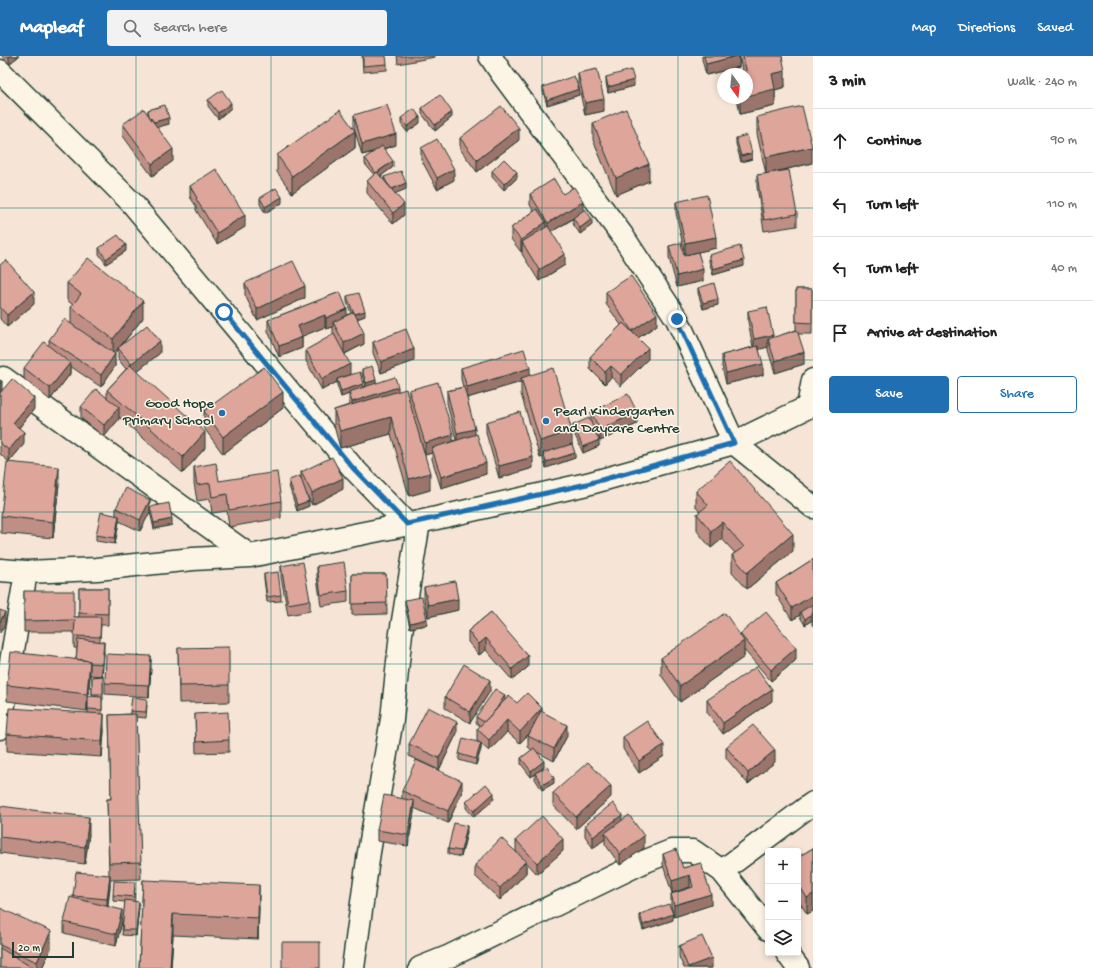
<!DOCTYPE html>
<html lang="en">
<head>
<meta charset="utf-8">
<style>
	body { margin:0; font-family:"Gochi Hand",sans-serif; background:#f2f2f2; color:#222 }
	.controls { position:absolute; right:12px; bottom:12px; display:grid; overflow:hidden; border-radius:4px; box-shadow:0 2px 6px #0003 }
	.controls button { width:36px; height:36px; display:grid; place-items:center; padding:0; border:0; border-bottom:1px solid #e0e0e0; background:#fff; color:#222; font:20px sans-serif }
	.compass { position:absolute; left:717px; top:12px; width:36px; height:36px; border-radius:50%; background:#fff; box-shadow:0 2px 6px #0003; rotate:165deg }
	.scale { position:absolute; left:12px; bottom:10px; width:62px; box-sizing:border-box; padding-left:4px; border:2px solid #1f3d34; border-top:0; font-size:11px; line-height:14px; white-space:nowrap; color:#1f3d34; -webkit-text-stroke:3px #fcf5e5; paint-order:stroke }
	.stop { position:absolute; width:12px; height:12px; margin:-9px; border:3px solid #1f6fb2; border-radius:50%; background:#fff }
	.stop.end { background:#1f6fb2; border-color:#fff; box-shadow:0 1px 4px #0008 }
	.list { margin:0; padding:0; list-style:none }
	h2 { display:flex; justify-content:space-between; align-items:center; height:52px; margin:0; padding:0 16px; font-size:17px }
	h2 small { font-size:13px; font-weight:400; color:#767676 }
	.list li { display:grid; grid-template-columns:26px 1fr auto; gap:12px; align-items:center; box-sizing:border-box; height:64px; padding:0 16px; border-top:1px solid #e0e0e0 }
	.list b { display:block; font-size:15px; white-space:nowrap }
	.list em { font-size:13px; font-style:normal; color:#767676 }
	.actions { display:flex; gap:8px; padding:12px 16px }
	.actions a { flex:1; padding:9px 0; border:1px solid #1f6fb2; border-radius:4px; text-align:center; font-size:14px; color:#1f6fb2 }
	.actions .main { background:#1f6fb2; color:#fff }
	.icon { flex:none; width:22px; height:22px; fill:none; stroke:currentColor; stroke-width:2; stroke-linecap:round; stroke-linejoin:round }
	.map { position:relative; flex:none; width:813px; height:912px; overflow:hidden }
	header { display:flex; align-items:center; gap:24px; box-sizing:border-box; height:56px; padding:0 20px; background:#1f6fb2; color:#fff }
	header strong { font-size:19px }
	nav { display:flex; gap:22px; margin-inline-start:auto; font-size:14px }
	.search { width:280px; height:36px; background:#f2f2f2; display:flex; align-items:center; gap:10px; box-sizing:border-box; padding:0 14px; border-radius:4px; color:#767676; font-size:15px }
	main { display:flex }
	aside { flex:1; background:#fff }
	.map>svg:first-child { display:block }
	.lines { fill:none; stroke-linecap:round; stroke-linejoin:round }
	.minor-casing { stroke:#1f3d34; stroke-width:25 }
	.minor { stroke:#fcf5e5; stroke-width:22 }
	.wall { fill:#bf8e85; stroke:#1f3d34 }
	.shaded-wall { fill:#9b746c; stroke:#1f3d34 }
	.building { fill:#dea59b; stroke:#1f3d34 }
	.route { stroke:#1f6fb2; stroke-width:5 }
	.grid { fill:none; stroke:#0f766e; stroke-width:1; stroke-opacity:0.55 }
	.poi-dot { fill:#1f6fb2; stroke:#fcf5e5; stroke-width:1.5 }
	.labels { text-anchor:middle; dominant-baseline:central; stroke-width:3; stroke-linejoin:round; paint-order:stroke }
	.poi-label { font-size:15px; fill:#1f3d34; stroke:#fcf5e5; text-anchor:end }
</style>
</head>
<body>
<header>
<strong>Mapleaf</strong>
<div class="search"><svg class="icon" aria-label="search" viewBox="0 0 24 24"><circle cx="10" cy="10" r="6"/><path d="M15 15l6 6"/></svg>Search here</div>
<nav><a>Map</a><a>Directions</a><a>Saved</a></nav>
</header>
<main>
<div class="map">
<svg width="813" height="912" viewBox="0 0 813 912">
	<rect width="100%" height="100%" fill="#f6e5d6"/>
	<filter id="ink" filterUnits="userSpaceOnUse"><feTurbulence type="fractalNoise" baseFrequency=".025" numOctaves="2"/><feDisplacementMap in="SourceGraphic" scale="8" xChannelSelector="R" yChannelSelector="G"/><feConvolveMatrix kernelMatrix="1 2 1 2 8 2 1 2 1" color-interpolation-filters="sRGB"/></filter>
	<g filter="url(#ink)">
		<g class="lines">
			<g class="minor-casing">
				<path id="minor" d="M490,0L502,18L622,179L677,263L734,387L813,451
					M0,15L132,147L353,412L407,468
					M3,322L250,500
					M808,351L813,324
					M0,514L26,516L97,513L193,503L250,500L419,466L587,428L734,387L808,351L813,350
					M0,672L26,516
					M722,815L768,873
					M787,897L798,912
					M353,912L369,796L392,663L401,577L419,466
					M420,912L450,900L641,807L671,795H693L722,815L813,747"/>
			</g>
			<use href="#minor" class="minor"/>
		</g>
		<path class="wall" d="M2,0H19L9,8Z
			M362,0L387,8V14L363,16Z
			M397,0H435V1L398,8Z
			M702,0H782L785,31L775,34V50L740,58L737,42H747V18H743L739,0V11L706,19L702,3Z
			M578,17L604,55L585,59L578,28Z
			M606,21L634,30L608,37L606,27Z
			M543,31L579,39L547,49L543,36Z
			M208,44L231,52L218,63L208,50Z
			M422,52L452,61L435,75L422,58Z
			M148,54L169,68L157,71L173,105L152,120L123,80V68L148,58Z
			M354,59L396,89L384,93L393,111L381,120L384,124V121L406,133L395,137L404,159L393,168L367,137V125L374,119L365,108V102L375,96L362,99L355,75V92L292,137L277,116V99L355,75L354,71Z
			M757,61L812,107L776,116L797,158V170L764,175L757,131V119L766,118L757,78Z
			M401,62L420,67L407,76L401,68Z
			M593,67L649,125L616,139L593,84Z
			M460,82L519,84L477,116L460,93Z
			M736,82L752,103L741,106L736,88Z
			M421,92L454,124L437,133L421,103Z
			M492,115L517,122L504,134L492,121Z
			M190,130L245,171L217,188L196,154V150L190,141Z
			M530,138H563L583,155L592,169L580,178L573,168V163L551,176L565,209L539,225L522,198V195L521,196L511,183V172L534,155L530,149Z
			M260,142L282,147L265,157L260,148Z
			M676,146L716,192L698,196L703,225L677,231L669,202V190L684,200L694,197L685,199L676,157Z
			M99,192L126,195L106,208L99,198Z
			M709,199L744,210L713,219L709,205Z
			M0,209L34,248L7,271L0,263Z
			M67,227L143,262L121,290L160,297L137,315L205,392L183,417L119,361V363L104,381L81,362V351L107,342V334L126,313L118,303V293L114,298L115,310L101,331L70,310V318L50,344L24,323V312L49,290V284L71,268V251L73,249L67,244Z
			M245,227L305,242L257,264L245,239Z
			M698,232L718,249L703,253L698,237Z
			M796,233H812V278H798L804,308L775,317L768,294V291L759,293L763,319L726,328L722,310V299L753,291L748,266V255L773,282L796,274Z
			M340,236L347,259L351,257L347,246V240L365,260L357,263L364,288L345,298L350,319L363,331L366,330L362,319V313L376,327L398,335L409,345V334L453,385L456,384L447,347V335L463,331L461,323V312L530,319L572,388L575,402L546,412L543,403V401L540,402L521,338V326L467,342L475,379L486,418L441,432L432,403V397L425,399L413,359L430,434L409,440L391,378L340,392L334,370V354L349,349V338L341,341L337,329V326L322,334L306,305V294L334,279L333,277V271L326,273L325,271L302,280V292L279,301L268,275V264Z
			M606,236L657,269L638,282L648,303L621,330L611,321L605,328L590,313V301L621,269L606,248Z
			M373,286L414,305L381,317L373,297Z
			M0,324L2,334L34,353L19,372L24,388L9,406L0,398Z
			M283,352L223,398L204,372V355Z
			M591,356L637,368L600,385L597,379L599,390L583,397L573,375V369L591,366Z
			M486,366L533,412L499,422L486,377Z
			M194,411L219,425L281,445V462L229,471L227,455L212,457L210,443L197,445L194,427Z
			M301,416L343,433L312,449L306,437L309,450L297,455L289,430V424L301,423Z
			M59,428L53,482L1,477V460Z
			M696,435L793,495L747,533L732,516V499L735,497L722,483L711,492L697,475V458L700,456L696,451Z
			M150,451L172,469L154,473L150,456L140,475L119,465L115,488L96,485V479L116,459V452Z
			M813,503V570L812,568V564L805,569L800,561V559L792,564L776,538V527Z
			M281,510L310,544V555L288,559L281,521Z
			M317,510L348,535V546L321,550L317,521Z
			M264,518L281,539V545L267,546L264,523Z
			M352,518H386L387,558L352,559Z
			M424,531L458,554L428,561L424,543Z
			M79,532H108V569H101L100,585L104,597L102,620L90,619L88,640L92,641V621L103,620V644H102V658L104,675L102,701L7,695V678L88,657V641L87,655L7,645V629L76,603L77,592H74V576H24V535L74,561H79Z
			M405,544L427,569L410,572L405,550Z
			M491,556L528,611L512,624L486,594L479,599L468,586V575Z
			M740,578L796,604L771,625L744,594V601L680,646L661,619V602L740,579Z
			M178,592L229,629V646L179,647Z
			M151,612L149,641L105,638V627Z
			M490,635L470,667L445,652V641Z
			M505,644L542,656L567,680L554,705L537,696L544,711L536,717L554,727L542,734L535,723V718L531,721L521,708V702L532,694L528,691V680L530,677L520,687L507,676L489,695L481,688V693L476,709L459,704V698L480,687L477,685V673L481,670L476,667V661Z
			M707,644L772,645L723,678L707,656Z
			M147,649L146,662L136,661L141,823L110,824V831L108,850L122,865L116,890L64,877V866L73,842V840L109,819L107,743H111L109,659L130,658V655Z
			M195,658L229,684V696L196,697Z
			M457,677L439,714L409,700V688Z
			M623,681L664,700L639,717L623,693Z
			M726,691L775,706L748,728L726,702Z
			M402,735L462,736L448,767L414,752V756L408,790L377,785V774L402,743Z
			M553,737L611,741L576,773L553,749Z
			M494,743L474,761L466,752V746Z
			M0,750L89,778L85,808L0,797Z
			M622,765L644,792L620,809L605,788V783L593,792L585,780V769Z
			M467,776L461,801L448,798V793Z
			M516,784L563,795L537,818L526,806V817L500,844L475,820V809L520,800L516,795Z
			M813,792V855L807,858L798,844V801Z
			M663,798L683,812L701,807L711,849L674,861L671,850V838L690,832V831L672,837L663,809Z
			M143,824L259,851L258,883L173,879L171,912H139Z
			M135,832L134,845L139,851L136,880L122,879L125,846L113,845V839Z
			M0,852L51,892L42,912H0Z
			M640,858L673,864L643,874L640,864Z
			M679,890L712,912H684L679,901Z"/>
		<path class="shaded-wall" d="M9,0H19L9,8Z
			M737,0H739V11L706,19V8Z
			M785,15V31L775,34V50L740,58V42H747V40L772,18Z
			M634,24V30L608,37V31Z
			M579,33V39L547,49V44Z
			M604,43V55L585,59V47Z
			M231,47V52L218,63V57Z
			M452,56V61L435,75V69Z
			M420,61V67L407,76V71Z
			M169,62V68L151,73V67Z
			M519,72V84L477,116V104Z
			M355,75V92L292,137V120Z
			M396,78V89L362,99V88Z
			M812,91V107L766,118V101Z
			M173,93V105L152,120V108Z
			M752,97V103L741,106V100Z
			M393,105V111L377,123V117Z
			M649,108V125L616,139V122Z
			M454,113V124L437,133V122Z
			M517,116V122L504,134V128Z
			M406,127V133L390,140V134Z
			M282,141V147L265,157V151Z
			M583,145V156L548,178V167Z
			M404,148V159L393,168V157Z
			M245,159V171L217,188V177Z
			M592,163V169L580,178V172Z
			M546,166V177L522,186V195L521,196V184Z
			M716,181V192L685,199V187Z
			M126,189V195L106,208V203Z
			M565,198V209L539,225V214Z
			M744,204V210L713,219V213Z
			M703,213V225L677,231V220Z
			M305,230V242L257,264V253Z
			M34,236V248L7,271V259Z
			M718,243V249L703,253V247Z
			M143,245V262L118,293V292V293L113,300V283Z
			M347,253V265L333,266V271L326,273V262Z
			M365,255V260L353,264V259Z
			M657,258V269L632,286V275Z
			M325,259V271L298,282V270Z
			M364,277V288L344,298V287Z
			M773,279V290L768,283V291L754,295V283Z
			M302,281V292L279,301V290Z
			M160,285V297L131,320V308Z
			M648,292V303L621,330V319Z
			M414,293V305L381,317V306Z
			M804,296V308L775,317V305Z
			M115,298V310L101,331V319Z
			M70,307V318L50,344V332Z
			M350,308V319L337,323V326L322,334V323Z
			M763,308V319L726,328V317Z
			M611,310V321L605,328V316Z
			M530,312V323L521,322V326L467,342V331Z
			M376,324V330L366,333V327Z
			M2,325V337L0,340V328Z
			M363,328V334L349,336V338L341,341V335Z
			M398,331V342L352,358V346Z
			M283,336V352L223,398V381Z
			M34,342V353L13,379V367Z
			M119,351V363L104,381V369Z
			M637,356V368L600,385V374Z
			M391,361V378L340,392V375Z
			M475,373V384L457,389V377Z
			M572,375V392L543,397V401L540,402V385Z
			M24,376V388L9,406V394Z
			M205,376V392L183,417V401Z
			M453,379V391L432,392V397L425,399V387Z
			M599,384V390L583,397V391Z
			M575,397V402L546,412V406Z
			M533,401V412L499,422V410Z
			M486,407V418L441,432V421Z
			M59,411V428L53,482V466Z
			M430,417V434L409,440V423Z
			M343,422V433L312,449V437Z
			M150,444V456L140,475V464Z
			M309,445V450L297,455V449Z
			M119,460V466L115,488V482Z
			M172,463V469L154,473V467Z
			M722,466V483L711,492V475Z
			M793,478V495L747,533V517Z
			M813,539V551L800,556V559L792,564V552Z
			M458,543V554L428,561V549Z
			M5,556V568L0,577V566Z
			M812,558V564L805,569V563Z
			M427,563V569L410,572V567Z
			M486,582V594L479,599V588Z
			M744,585V601L680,646V630Z
			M104,586V597L102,620V608Z
			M796,592V604L771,625V614Z
			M151,600V612L149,641V629Z
			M528,600V611L512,624V613Z
			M90,605V622L87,655V638Z
			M490,624V635L470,667V656Z
			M772,633V645L723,678V667Z
			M505,639V645L486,668Z
			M542,652V664L520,687V676Z
			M104,658V675L102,701V685Z
			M507,664V676L489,695V684Z
			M457,666V677L439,714V702Z
			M567,669V680L554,705V693Z
			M481,687V693L476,709V703Z
			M664,689V700L639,717V705Z
			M775,694V706L748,728V717Z
			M544,705V711L531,721V715Z
			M554,722V727L542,734V729Z
			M462,725V736L448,767V755Z
			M611,730V741L576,773V761Z
			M494,737V743L474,761V755Z
			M414,745V756L408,790V779Z
			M622,759V770L605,777V783L593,792V781Z
			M89,761V778L85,808V791Z
			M467,770V776L461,801V795Z
			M644,780V792L620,809V798Z
			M563,783V795L537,818V807Z
			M526,805V817L500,844V832Z
			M110,819V831L107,854V843Z
			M690,819V831L672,837V825Z
			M259,829V851L258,883V862Z
			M711,838V849L674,861V849Z
			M813,838V855L807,858V842Z
			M139,846V851L136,880V874Z
			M122,854V865L116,890V878Z
			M173,858V879L171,912H170Z
			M673,858V864L643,874V869Z
			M51,875V892L42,912H37V906Z
			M712,902V912H688V911Z"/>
		<path class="building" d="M363,0H386L387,8L363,10Z
			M704,0H737L706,8Z
			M743,0H782L785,15L772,18L775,33L747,40V18Z
			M597,13L604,43L585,47L578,17Z
			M631,14L634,24L608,31L606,21Z
			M574,20L579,33L547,44L543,31Z
			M222,34L231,47L218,57L208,44Z
			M440,39L452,56L435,69L422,52Z
			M165,49L169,62L154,66L149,60L148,54Z
			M387,49L396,78L362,88L354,59Z
			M501,50L519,72L477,104L460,82Z
			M802,50L812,91L766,101L757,61Z
			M144,53L173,93L152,108L123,68Z
			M414,53L420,61L407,71L401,62Z
			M626,53L649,108L616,122L593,67Z
			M340,54L355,75L292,120L277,99Z
			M747,79L752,97L741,100L736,82Z
			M437,83L454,113L437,122L421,92Z
			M382,90L393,105L376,117L365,102Z
			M504,103L517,116L504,128L492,115Z
			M216,113L245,159L217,177L196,143L197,142L190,130Z
			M789,114L797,158L764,164L757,119Z
			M401,115L406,127L392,133L387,127L384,121Z
			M377,116L404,148L393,157L367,125Z
			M554,123L563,138L574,131L583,145L548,167L530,138Z
			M276,132L282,141L265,151L260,142Z
			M707,139L716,181L685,187L676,146Z
			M537,153L546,166L521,184L511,172Z
			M585,153L592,163L580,172L573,162Z
			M548,170L565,198L539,214L522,186Z
			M118,179L126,189L106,203L99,192Z
			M681,187L684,200L698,196L703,213L677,220L669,190Z
			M740,190L744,204L713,213L709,199Z
			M88,202L143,245L113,283L71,251L81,238L67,227Z
			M6,204L34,236L7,259L0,251V209Z
			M293,205L305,230L257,253L245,227Z
			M631,220L657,258L632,275L606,236Z
			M714,227L718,243L703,247L698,232Z
			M796,233H812V267L796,266Z
			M340,236L347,253L326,262L325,259L298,270L302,281L279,290L268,264Z
			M359,237L365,255L355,258L354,256H353L347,240Z
			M767,251L773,279L754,283L748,255Z
			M354,256L364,277L344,287L333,266Z
			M64,263L115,298L101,319L49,284Z
			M623,267L648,292L621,319L611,310L605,316L590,301Z
			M147,269L160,285L131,308L118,292Z
			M406,273L414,293L381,306L373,286Z
			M797,274L804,296L775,305L768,283Z
			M334,278L350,308L322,323L306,294Z
			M44,286L70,307L50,332L24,312Z
			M758,290L763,308L726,317L722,299Z
			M524,293L530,312L467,331L461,312Z
			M130,309L205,376L183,401L107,334Z
			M372,310L376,324L366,327L362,313Z
			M264,311L283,336L223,381L204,355Z
			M553,312L572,375L540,385L521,322Z
			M360,316L363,328L341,335L337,323Z
			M395,321L398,331L352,346L349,336Z
			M12,323L34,342L13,367L24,376L9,394L0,387V337Z
			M0,324L2,325L0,328Z
			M438,326L453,379L425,387L409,334Z
			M464,331L475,373L457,377L447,335Z
			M96,333L119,351L104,369L81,351Z
			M406,333L430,417L409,423L391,361L340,375L334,354Z
			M628,338L637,356L600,374L591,356Z
			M520,356L533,401L499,410L486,366Z
			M589,362L599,384L583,391L573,369Z
			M477,378L486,407L441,421L432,392Z
			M572,388L575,397L546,406L543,397Z
			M332,401L343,422L312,437L301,416Z
			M730,405L793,478L747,517L732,499L744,491L722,466L711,475L697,458L708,449L696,435Z
			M7,406L59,411L53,466L1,460Z
			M216,407L219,425L277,416L281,445L229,454L227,438L212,441L210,427L197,429L194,411Z
			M300,420L309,445L297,449L289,424Z
			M126,432L150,444L140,464L116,452Z
			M169,447L172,463L154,467L150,451Z
			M101,456L119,460L115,482L96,479Z
			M813,503V539L792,552L776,527Z
			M303,506L310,544L288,548L281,510Z
			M344,506L348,535L321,539L317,510Z
			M278,516L281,539L267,541L264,518Z
			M352,518H386L387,547L352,548Z
			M455,525L458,543L428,549L424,531Z
			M79,532H108V558L79,557Z
			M24,535H74V561H101L100,581L74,580L75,564L24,565Z
			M422,541L427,563L410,567L405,544Z
			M813,548V556L812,557V558L805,563L800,556Z
			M0,554L5,556L0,566Z
			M491,556L528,600L512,613L486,582L479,588L468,575Z
			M766,556L796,592L771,614L740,578Z
			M725,557L744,585L680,630L661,602Z
			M78,583L104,586L102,608L90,607V605L76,603Z
			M229,591V629L179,630L178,592Z
			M11,596L90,605L87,638L7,629Z
			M106,598L151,600L149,629L105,627Z
			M464,608L490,624L470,656L445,641Z
			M756,611L772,633L723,667L707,644Z
			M103,620V638H92V621Z
			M495,633L505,639L495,655L484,666L476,661Z
			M527,637L542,652L520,676L507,664L489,684L477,673L509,640L517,647Z
			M88,640L102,641V654L88,653Z
			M132,641L147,643L146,656L130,655Z
			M428,651L457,666L439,702L409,688Z
			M9,652L104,658L102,685L7,678Z
			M541,655L567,669L554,693L528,680Z
			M228,656L229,684L196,686L195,658Z
			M136,658L141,806L109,807L107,743H111L109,659Z
			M647,665L664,689L639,705L623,681Z
			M753,669L775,694L748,717L726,691Z
			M463,682L481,687L476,703L459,698Z
			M534,692L544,705L531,715L521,702Z
			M416,704L462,725L448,755L402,735Z
			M588,706L611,730L576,761L553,737Z
			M547,711L554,722L542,729L535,717Z
			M486,728L494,737L474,755L466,746Z
			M384,739L414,745L408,779L377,774Z
			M613,747L622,759L593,781L585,769Z
			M0,750L89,761L85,791L0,781Z
			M629,759L644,780L620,798L605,777Z
			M542,760L563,783L537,807L516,784Z
			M454,767L467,770L461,795L448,793Z
			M501,782L526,805L500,832L475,809Z
			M813,792V838L807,842L798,827V801Z
			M676,793L683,812L701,807L711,838L674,849L671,838L693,831L690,819L672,825L663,798Z
			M76,816L110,819L107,843L73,840Z
			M143,824L259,829L258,862L173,858L170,912H139Z
			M114,825L135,826L134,841L113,839Z
			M70,841L122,854L116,878L64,866Z
			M125,844L139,846L136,874H122Z
			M669,848L673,858L643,869L640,858Z
			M0,852L51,875L37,906L0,889Z
			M702,880L712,902L688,911L679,890Z
			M282,886H320V912H282Z
			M0,892L33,912H0Z"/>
	</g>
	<g class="lines" filter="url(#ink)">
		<path class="route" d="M224,256L353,412L407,468L587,428L734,387L677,263"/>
	</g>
	<path class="grid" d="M136,0V912M271,0V912M406,0V912M542,0V912M678,0V912M0,152H813M0,304H813M0,456H813M0,608H813M0,760H813"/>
	<g class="poi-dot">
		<circle cx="222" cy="357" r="4"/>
		<circle cx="546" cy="365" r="4"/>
	</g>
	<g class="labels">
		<g class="poi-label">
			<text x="214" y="348">Good Hope<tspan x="214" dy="17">Primary School</tspan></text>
			<text x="554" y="356" text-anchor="start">Pearl Kindergarten<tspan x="554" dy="17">and Daycare Centre</tspan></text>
		</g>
	</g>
</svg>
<div class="controls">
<button>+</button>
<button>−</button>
<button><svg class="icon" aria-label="layers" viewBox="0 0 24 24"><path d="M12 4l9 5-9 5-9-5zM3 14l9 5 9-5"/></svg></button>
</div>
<svg class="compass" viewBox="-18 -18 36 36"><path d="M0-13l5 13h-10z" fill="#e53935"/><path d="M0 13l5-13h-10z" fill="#767676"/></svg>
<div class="scale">20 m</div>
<div class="stop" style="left:224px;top:256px"></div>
<div class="stop end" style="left:677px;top:263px"></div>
</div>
<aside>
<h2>3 min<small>Walk · 240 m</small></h2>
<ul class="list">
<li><svg class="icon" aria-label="ahead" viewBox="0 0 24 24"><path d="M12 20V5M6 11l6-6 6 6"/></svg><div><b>Continue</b></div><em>90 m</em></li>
<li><svg class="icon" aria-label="left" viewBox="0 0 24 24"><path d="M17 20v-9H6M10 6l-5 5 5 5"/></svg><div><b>Turn left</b></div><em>110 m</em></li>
<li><svg class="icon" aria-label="left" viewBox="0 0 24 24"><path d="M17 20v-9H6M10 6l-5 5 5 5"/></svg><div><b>Turn left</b></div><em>40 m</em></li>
<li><svg class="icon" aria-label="arrive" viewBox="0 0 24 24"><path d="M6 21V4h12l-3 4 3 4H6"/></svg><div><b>Arrive at destination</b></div></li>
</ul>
<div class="actions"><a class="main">Save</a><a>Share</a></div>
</aside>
</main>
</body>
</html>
